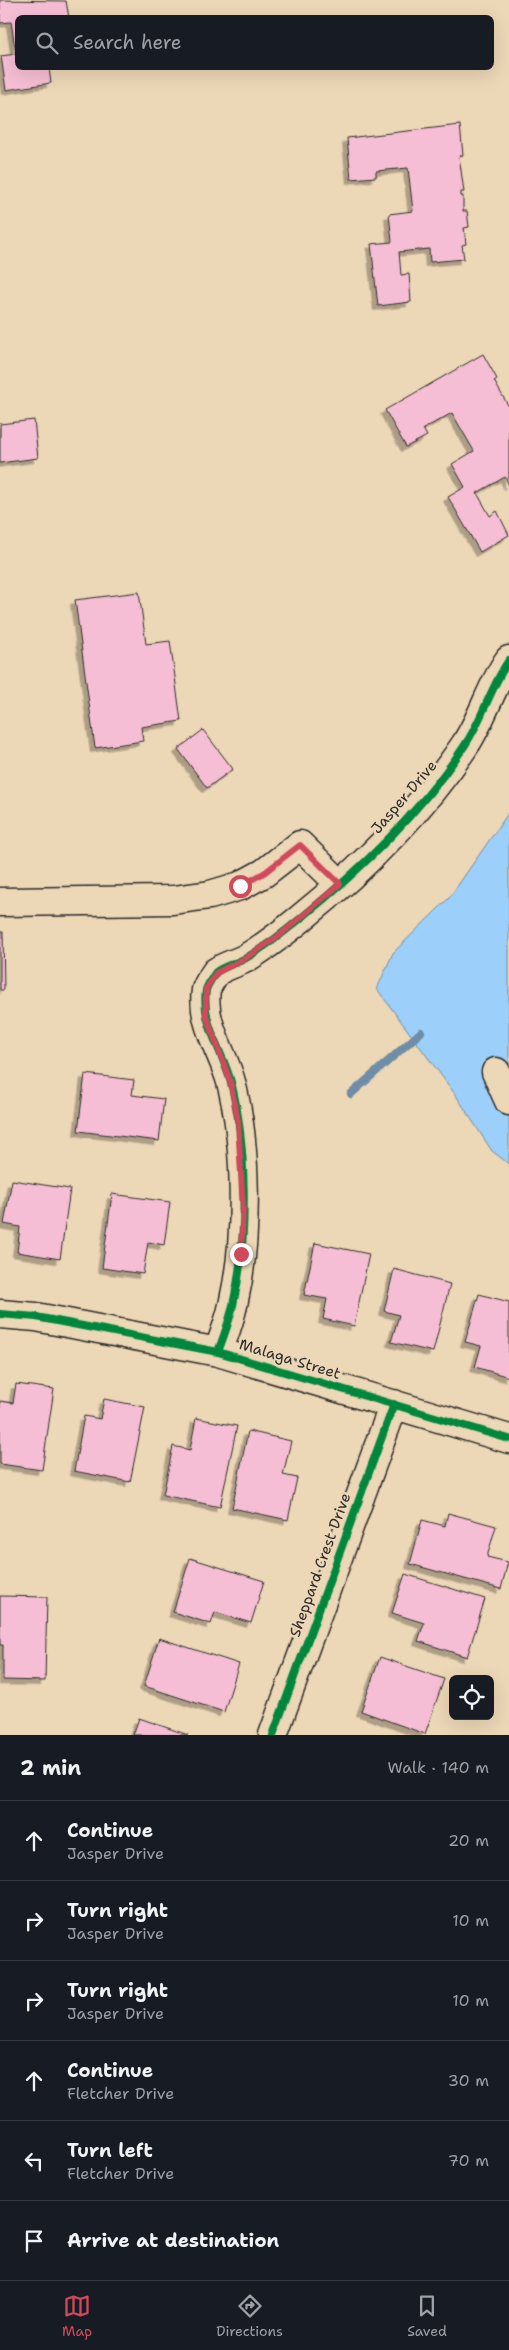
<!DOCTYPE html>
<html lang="en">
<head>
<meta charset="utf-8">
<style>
	body { margin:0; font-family:"Shantell Sans",sans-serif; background:#242831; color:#f1f3f6 }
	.controls { position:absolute; right:15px; bottom:15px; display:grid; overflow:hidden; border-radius:8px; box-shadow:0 5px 20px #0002 }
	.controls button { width:45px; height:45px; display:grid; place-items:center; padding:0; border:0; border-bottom:1px solid #363941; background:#171b24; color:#f1f3f6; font:25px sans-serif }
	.stop { position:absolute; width:15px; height:15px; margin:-11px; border:4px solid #d1495b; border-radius:50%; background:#fff }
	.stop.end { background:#d1495b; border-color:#fff; box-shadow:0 1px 5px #0008 }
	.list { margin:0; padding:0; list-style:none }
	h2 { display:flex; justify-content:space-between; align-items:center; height:65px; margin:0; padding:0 20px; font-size:21px }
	h2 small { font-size:16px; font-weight:400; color:#9ea1a6 }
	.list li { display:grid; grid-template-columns:32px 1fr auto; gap:15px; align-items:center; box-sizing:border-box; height:80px; padding:0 20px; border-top:1px solid #363941 }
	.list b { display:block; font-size:19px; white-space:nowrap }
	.list p { margin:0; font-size:16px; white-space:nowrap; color:#9ea1a6 }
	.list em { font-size:16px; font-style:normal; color:#9ea1a6 }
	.icon { flex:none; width:28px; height:28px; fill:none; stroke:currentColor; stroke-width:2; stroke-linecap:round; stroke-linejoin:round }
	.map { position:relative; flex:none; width:509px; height:1735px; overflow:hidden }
	.search { position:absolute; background:#171b24; box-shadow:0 5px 20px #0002; left:15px; right:15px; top:15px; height:55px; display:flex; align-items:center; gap:12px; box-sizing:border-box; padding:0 18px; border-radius:8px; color:#9ea1a6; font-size:19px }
	.sheet { height:545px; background:#171b24 }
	nav { display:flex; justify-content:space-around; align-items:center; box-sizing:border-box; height:70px; border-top:1px solid #363941; background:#171b24; font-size:14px; color:#9ea1a6 }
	nav a { display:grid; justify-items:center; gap:2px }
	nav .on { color:#d1495b }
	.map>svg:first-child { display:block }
	.water { fill:#9ccff9; stroke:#6f8da7 }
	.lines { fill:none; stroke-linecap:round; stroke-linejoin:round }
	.stream { stroke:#6f8da7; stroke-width:8 }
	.building { fill:#f6bed4; stroke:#2b2b2b; filter:url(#shadow) }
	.minor-casing { stroke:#2b2b2b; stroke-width:31 }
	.minor { stroke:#ecd7b6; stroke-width:28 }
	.cycleway-casing { stroke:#ecd7b6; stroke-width:11 }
	.cycleway { stroke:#00873e; stroke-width:8 }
	.route { stroke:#d1495b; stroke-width:6 }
	.labels { text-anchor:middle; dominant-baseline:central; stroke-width:5; stroke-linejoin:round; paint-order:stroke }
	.street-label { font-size:15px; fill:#2b2b2b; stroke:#ecd7b6 }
</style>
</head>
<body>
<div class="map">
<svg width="509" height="1735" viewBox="0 0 509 1735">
	<defs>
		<filter id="shadow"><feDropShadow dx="-4.5" dy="4.5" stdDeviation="0" flood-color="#0004"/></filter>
	</defs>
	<rect width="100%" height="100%" fill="#ecd7b6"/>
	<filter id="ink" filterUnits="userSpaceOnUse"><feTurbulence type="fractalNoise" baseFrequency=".02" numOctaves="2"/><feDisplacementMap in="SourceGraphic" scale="10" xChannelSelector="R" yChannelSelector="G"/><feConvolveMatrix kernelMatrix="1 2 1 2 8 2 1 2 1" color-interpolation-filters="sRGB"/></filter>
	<g filter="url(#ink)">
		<path class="water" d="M509,812V1164L492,1151L455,1094L377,989L393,953L449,898Z"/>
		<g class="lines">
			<path class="stream" d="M351,1094L421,1032"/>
		</g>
		<path class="building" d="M0,0L66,1L69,18H18V68H49L51,83L6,90L1,56L16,54L11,22L0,23Z
			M460,125L463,155L459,156L464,192H461V196H463V211H467L469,227L464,228L466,244L462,245L464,259L430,262L429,249L399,252L401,275L409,274L411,302L378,306L371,244L392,242L389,214L413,211L408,168L376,171V177L351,179L347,138Z
			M483,354L497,379L494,381L509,407V485L505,477L477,493L490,516L497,511L509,535L480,552L448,497L465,487L452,464L474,451L452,413L423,429L427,436L406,447L385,410Z
			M34,420L38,458L0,463V424Z
			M139,592L146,644L170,641L181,721L141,727L143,741L95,748L75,600Z
			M203,730L233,769L207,788L178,749Z
			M0,932H3L4,990H0Z
			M85,1074L134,1080L132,1095L164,1099L159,1141L78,1131Z
			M12,1180L70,1189L60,1259L17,1252L20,1227L4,1224Z
			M112,1194L170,1202L164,1245L148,1242L143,1274L102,1268Z
			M315,1243L369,1254L354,1326L323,1319L327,1299L304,1295Z
			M394,1269L450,1284L433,1352L391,1342L399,1315L384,1311Z
			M479,1294L509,1302V1377L475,1367L481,1346L465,1342Z
			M16,1384L54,1389L42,1470L0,1464V1401L13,1403Z
			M104,1399L145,1407L130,1482L74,1471L84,1416L100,1419Z
			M196,1418L237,1426L220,1507L163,1495L173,1446L190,1450Z
			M248,1431L291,1441L283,1475L297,1478L288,1520L232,1508Z
			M448,1513L496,1526L487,1557L508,1562L501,1589L410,1564L422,1520L445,1526Z
			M190,1558L264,1581L251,1623L215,1612L211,1624L173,1612Z
			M405,1574L485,1599L467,1657L418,1641L424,1623L392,1613Z
			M0,1596L47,1597L45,1681L3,1680V1645H0Z
			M159,1638L239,1664L224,1712L144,1686Z
			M380,1657L444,1679L425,1734L361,1711Z
			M139,1718L188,1735H133Z"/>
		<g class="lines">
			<g class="minor-casing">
				<path id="minor" d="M0,902L173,900L210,895L240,886L264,873L300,845L340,884
					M496,1072L509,1101
					M0,1314L36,1317L218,1352L509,1439
					M218,1352C224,1335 231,1318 234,1300C248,1238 247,1144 231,1082C223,1052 201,1023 206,990C207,986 213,976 216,972C224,966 237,963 246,958C265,947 283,933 300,919C362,869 421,811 465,745C483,718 491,686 509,660
					M273,1735L394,1404"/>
			</g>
			<use href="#minor" class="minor"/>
			<g class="cycleway-casing">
				<path id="cycleway" d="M0,1314L36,1317L218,1352L509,1439
					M218,1352C224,1335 231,1318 234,1300C248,1238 247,1144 231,1082C223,1052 201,1023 206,990C207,986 213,976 216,972C224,966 237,963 246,958C265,947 283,933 300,919C362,869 421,811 465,745C483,718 491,686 509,660
					M273,1735L394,1404"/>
			</g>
			<use href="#cycleway" class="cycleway"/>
		</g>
	</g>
	<g class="lines" filter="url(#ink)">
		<path class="route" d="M240,886L264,873L300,845L340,884L280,935L246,958L216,973L206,989V1015L230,1081L238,1121L243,1208L241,1254"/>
	</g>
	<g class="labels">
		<g class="street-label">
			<text transform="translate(404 797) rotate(-49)">Jasper Drive</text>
			<text transform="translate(290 1359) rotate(17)">Malaga Street</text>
			<text transform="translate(320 1565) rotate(-70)">Sheppard Crest Drive</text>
		</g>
	</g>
</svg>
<div class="controls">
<button><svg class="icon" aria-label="locate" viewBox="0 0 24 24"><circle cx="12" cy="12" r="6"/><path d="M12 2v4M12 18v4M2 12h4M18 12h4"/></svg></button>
</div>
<div class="stop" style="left:240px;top:886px"></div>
<div class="stop end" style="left:241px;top:1254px"></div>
<div class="search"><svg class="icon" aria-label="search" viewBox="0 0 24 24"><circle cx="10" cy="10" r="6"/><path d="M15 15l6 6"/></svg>Search here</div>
</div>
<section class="sheet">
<h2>2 min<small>Walk · 140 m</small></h2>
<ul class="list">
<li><svg class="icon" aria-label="ahead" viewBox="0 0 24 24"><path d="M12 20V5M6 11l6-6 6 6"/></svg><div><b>Continue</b><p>Jasper Drive</p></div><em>20 m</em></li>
<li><svg class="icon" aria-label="right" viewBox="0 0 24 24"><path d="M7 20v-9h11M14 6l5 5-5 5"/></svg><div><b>Turn right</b><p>Jasper Drive</p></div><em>10 m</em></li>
<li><svg class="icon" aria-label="right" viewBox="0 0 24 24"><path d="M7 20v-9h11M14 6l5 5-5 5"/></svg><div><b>Turn right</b><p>Jasper Drive</p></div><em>10 m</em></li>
<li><svg class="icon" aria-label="ahead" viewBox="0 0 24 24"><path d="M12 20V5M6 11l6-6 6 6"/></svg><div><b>Continue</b><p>Fletcher Drive</p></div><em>30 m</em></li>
<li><svg class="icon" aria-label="left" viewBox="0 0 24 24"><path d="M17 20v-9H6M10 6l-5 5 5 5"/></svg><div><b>Turn left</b><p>Fletcher Drive</p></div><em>70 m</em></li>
<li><svg class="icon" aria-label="arrive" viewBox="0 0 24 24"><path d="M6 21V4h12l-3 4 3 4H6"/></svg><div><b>Arrive at destination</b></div></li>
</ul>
</section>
<nav>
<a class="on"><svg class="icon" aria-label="map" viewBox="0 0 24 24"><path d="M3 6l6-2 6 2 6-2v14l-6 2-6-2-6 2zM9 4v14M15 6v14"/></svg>Map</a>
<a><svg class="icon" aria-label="directions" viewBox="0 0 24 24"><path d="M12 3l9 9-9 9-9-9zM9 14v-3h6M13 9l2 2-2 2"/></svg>Directions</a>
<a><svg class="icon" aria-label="saved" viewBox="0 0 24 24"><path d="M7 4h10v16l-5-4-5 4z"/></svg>Saved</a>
</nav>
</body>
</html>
